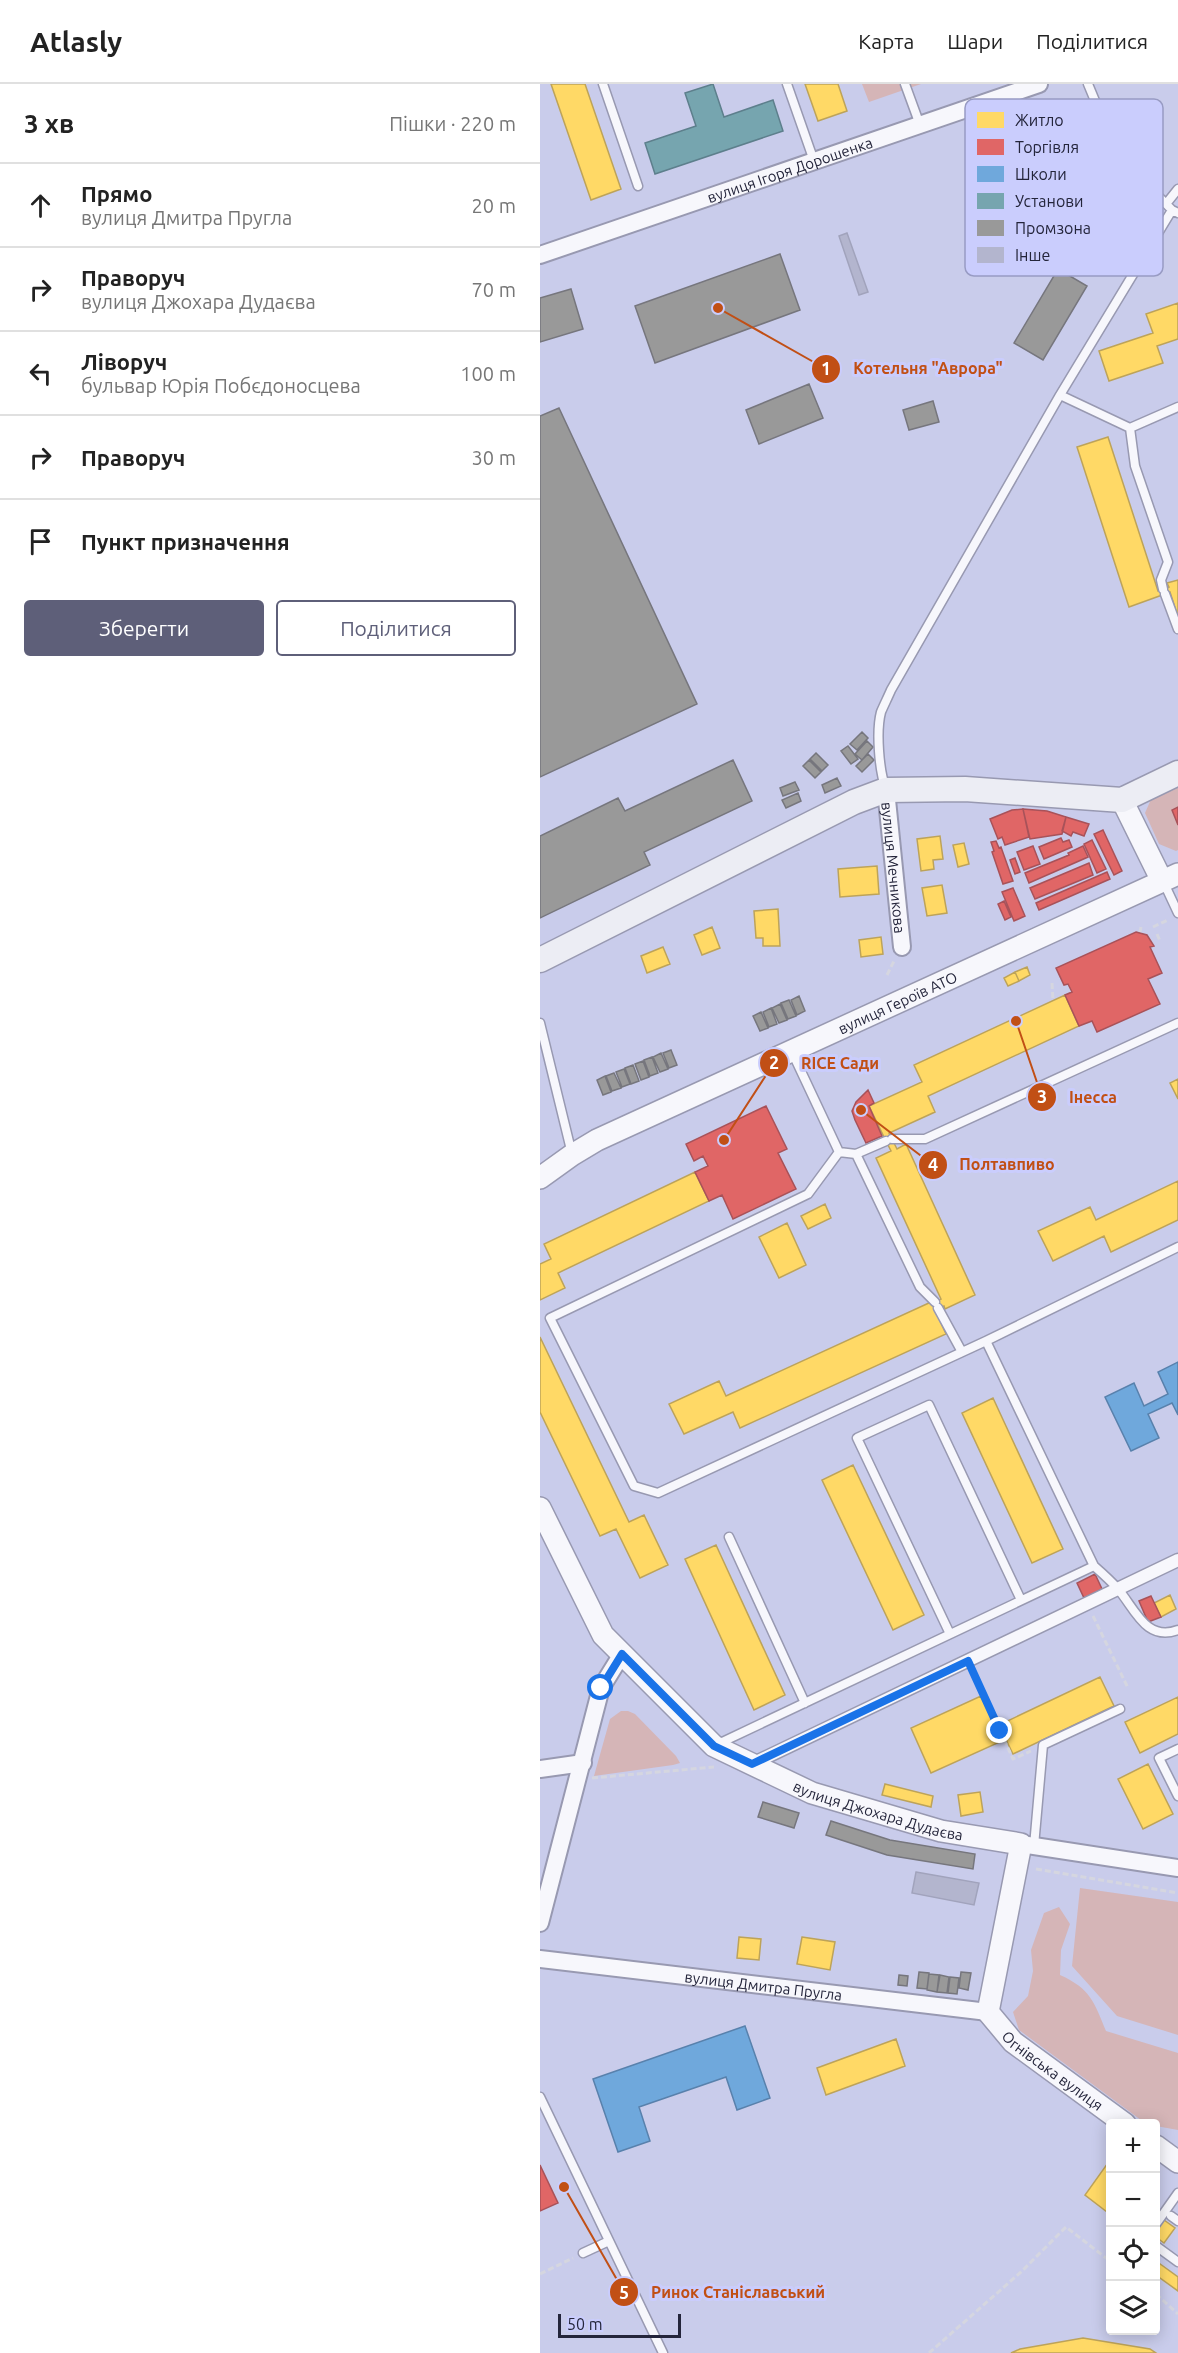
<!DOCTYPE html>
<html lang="uk">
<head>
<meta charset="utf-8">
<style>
	body { margin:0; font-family:Ubuntu,sans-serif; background:#f2f2f2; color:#222 }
	.controls { position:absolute; right:18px; bottom:18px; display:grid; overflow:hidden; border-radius:6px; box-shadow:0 3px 15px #0003 }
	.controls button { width:54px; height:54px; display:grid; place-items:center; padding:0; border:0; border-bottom:2px solid #e0e0e0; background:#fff; color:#222; font:30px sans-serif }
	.scale { position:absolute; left:18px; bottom:15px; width:123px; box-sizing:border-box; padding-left:6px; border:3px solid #24253b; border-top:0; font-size:16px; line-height:21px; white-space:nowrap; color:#24253b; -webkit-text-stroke:4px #cacdfd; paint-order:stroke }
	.stop { position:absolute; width:18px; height:18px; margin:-14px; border:4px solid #1a73e8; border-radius:50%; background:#fff }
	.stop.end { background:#1a73e8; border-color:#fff; box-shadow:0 2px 6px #0008 }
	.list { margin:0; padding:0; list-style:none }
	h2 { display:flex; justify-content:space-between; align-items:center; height:78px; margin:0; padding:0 24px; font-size:26px }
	h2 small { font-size:20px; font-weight:400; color:#767676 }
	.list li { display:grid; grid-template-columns:39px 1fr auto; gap:18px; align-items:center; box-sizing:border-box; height:84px; padding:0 24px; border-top:2px solid #e0e0e0 }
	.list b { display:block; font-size:22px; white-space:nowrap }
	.list p { margin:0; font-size:20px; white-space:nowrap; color:#767676 }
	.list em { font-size:20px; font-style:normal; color:#767676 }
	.actions { display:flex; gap:12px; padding:18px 24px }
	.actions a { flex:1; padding:14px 0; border:2px solid #5e5f79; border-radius:6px; text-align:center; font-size:21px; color:#5e5f79 }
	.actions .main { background:#5e5f79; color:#fff }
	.icon { flex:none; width:33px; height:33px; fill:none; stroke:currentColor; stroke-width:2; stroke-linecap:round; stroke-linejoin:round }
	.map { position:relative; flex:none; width:638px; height:2269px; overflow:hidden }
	header { display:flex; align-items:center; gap:36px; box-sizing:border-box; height:84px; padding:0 30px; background:#fff; border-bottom:2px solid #e0e0e0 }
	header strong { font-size:28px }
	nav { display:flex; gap:33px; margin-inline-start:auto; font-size:21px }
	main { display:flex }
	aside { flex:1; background:#fff }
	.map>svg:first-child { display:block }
	.green { fill:#d5b5b7 }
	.homes { fill:#ffd966; stroke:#bda359; stroke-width:1.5 }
	.shops { fill:#e06666; stroke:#a85259; stroke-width:1.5 }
	.schools { fill:#6fa8dc; stroke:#5881ac; stroke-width:1.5 }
	.public { fill:#76a5af; stroke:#5d7f8c; stroke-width:1.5 }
	.industry { fill:#999; stroke:#76767d; stroke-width:1.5 }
	.building { fill:#b3b5ce; stroke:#a1a3bc; stroke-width:1.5 }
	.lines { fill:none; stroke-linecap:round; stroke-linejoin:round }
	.service-casing { stroke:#9899b1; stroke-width:11 }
	.pedestrian-casing { stroke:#9899b1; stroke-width:15 }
	.minor-casing { stroke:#9899b1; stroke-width:20 }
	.tertiary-casing { stroke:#9899b1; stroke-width:24 }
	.secondary-casing { stroke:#9899b1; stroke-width:27 }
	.path { stroke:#d5d6e0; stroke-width:3; stroke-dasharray:6 3; stroke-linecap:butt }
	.service { stroke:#f7f7fc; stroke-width:8 }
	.pedestrian { stroke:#f7f7fc; stroke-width:12 }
	.minor { stroke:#f7f7fc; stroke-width:16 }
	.tertiary { stroke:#f7f7fc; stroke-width:21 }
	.secondary { stroke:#ecedf4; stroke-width:24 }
	.route { stroke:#1a73e8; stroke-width:8 }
	.labels { text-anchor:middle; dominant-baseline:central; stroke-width:6; stroke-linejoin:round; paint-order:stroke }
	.street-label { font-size:15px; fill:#24253b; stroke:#cacdfd }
	.key { fill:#cacdfd; stroke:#989bc3; stroke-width:1.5 }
	.key-label { font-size:16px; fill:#24253b }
	.leader { fill:none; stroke:#c14f15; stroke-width:2 }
	.callout-dot { fill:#c14f15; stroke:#cacdfd; stroke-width:2 }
	.mark-label { font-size:18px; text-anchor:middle; font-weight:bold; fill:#fff }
	.callout-label { font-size:16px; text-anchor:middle; font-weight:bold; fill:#c14f15; stroke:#cacdfd; stroke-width:6; stroke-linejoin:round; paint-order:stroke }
</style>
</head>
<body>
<header>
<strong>Atlasly</strong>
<nav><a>Карта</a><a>Шари</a><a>Поділитися</a></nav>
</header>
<main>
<aside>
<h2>3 хв<small>Пішки · 220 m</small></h2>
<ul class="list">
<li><svg class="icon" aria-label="ahead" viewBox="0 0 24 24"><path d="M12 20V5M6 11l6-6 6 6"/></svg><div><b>Прямо</b><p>вулиця Дмитра Пругла</p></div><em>20 m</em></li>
<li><svg class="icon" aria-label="right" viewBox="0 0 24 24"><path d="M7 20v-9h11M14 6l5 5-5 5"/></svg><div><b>Праворуч</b><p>вулиця Джохара Дудаєва</p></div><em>70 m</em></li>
<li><svg class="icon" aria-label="left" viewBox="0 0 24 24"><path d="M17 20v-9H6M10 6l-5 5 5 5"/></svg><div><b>Ліворуч</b><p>бульвар Юрія Побєдоносцева</p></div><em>100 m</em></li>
<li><svg class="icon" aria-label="right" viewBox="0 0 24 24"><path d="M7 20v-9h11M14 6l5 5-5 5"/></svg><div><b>Праворуч</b></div><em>30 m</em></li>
<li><svg class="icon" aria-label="arrive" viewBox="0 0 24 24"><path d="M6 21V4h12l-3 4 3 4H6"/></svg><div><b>Пункт призначення</b></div></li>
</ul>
<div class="actions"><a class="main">Зберегти</a><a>Поділитися</a></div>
</aside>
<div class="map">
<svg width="638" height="2269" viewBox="0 0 638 2269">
	<rect width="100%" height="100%" fill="#c9cceb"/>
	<path class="green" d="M322,0H381L329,18Z
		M638,700V766L636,767L619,760L605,729L612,713Z
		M81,1627H88L95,1630L136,1672L140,1679L133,1681L54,1692L70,1635Z
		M540,1804L638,1818V1951L577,1932L532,1882Z
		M519,1823L530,1840L521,1866L520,1891C551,1905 554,1918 566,1947L638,1969V2046L616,2042V2040L605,2039L479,1946L473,1928L488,1912L493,1887L491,1866L504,1829Z"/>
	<path class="homes" d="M11,0H45L81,105L51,116Z
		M265,0H298L307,27L278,37Z
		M638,219V255L617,262L623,279L569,297L559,267L613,249L606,230Z
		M568,353L618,507L623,505L625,510L589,523L537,363Z
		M638,496V530H637L630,508L625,510L623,505L629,503L627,499Z
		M400,752L403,775L393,776L394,785L381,787L377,755Z
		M424,759L429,780L418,783L413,761Z
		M337,782L339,810L300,813L298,785Z
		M402,801L407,829L387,832L382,804Z
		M238,825L240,862H223V854H216L214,827Z
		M172,843L180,864L162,871L154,851Z
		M341,853L343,870L321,873L319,856Z
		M123,863L130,880L107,889L101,872Z
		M487,883L490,891L479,897L475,888Z
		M475,888L479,897L468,902L464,894Z
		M525,911L539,942L388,1012L395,1028L349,1049L352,1055L346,1057L329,1022L382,998L374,981Z
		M638,995V1015L630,999Z
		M352,1055L357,1065L366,1060L435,1211L405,1225L404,1222L399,1224L396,1217L401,1215L336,1074L351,1067L346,1057Z
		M155,1088L169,1117L18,1189L25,1204L0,1216V1180L11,1175L4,1160Z
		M638,1097V1136L571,1168L564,1152L513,1177L498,1147L550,1123L556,1136Z
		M285,1120L291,1134L268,1145L261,1132Z
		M247,1139L266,1181L239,1194L219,1153Z
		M396,1217L395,1226L406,1250L200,1344L193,1328L144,1350L129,1320L179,1297L186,1312L391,1218Z
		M0,1253L89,1438L104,1431L128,1481L100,1494L76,1445L60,1452L0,1328Z
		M453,1314L523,1465L492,1479L422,1329Z
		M313,1381L384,1531L353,1546L282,1396Z
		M176,1461L245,1611L214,1626L145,1475Z
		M630,1511L636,1525L621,1533L614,1519Z
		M560,1593L574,1622L473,1670L459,1641Z
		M441,1612L462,1657L391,1689L371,1644Z
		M638,1613V1650L600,1669L585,1638Z
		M608,1680L633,1730L603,1745L578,1695Z
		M345,1700L393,1712L391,1723L342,1711Z
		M440,1708L443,1728L421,1732L418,1711Z
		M199,1853L221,1855L219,1876L197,1874Z
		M262,1853L295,1858L290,1886L257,1880Z
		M356,1955L365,1982L286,2011L277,1984Z
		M570,2076V2124L567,2128L545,2111Z
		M624,2136L635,2144L624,2159L616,2153V2146Z
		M616,2177L638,2193V2207L616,2191Z
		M543,2254L610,2265L616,2269H471L480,2265Z"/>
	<path class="shops" d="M638,723V741L632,726Z
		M483,725L489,753L465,761L462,753L458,755L450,735L472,726Z
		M483,725L507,727L526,733L522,750L490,755Z
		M526,733L549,740L544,752L533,748L531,752L522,747Z
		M563,746L582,787L574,791L554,750Z
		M521,754L523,758L529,756L532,763L504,775L499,763Z
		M552,756L566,785L557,789L544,760Z
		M456,757L459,764L461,763L473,797L463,800L452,768L454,767L451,758Z
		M493,762L500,780L484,786L477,768Z
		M543,762L548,773L489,799L485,789L529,771L528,769Z
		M475,774L480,788L475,790L470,776Z
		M549,779L553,791L495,815L490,804Z
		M567,788L570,795L499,826L496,819Z
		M473,804L485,832L474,837L462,808Z
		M464,817L471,833L465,836L458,820Z
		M596,848L607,851L614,862L610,863L622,889L608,895L620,920L557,948L552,937L539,942L525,911L532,908L528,900L524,901L516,884Z
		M328,1006L334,1019L329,1022L342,1052L326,1059L315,1036L312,1027L316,1018Z
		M226,1022L247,1065L238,1069L256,1105L193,1135L182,1111L169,1117L155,1088L168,1082L163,1072L154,1077L146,1060Z
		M555,1490L562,1505L544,1514L537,1499Z
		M611,1512L621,1533L608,1538L599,1517Z
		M0,2081L18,2119L0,2127Z"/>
	<path class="schools" d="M638,1278V1331L632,1319L608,1330L619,1354L591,1367L565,1313L594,1299L604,1322L628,1310L618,1288Z
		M205,1942L230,2014L197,2026L186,1993L99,2023L110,2057L78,2068L53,1995Z"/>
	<path class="public" d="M173,0L184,33L233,16L243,47L115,90L105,59L156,42L145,9Z"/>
	<path class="industry" d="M240,170L260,226L115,279L95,222Z
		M518,185L547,202L503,276L474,259Z
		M31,205L43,245L0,258V214Z
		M269,300L283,334L219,360L206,326Z
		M393,317L399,338L369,346L363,326Z
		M19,324L157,620L0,693V332Z
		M322,648L328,654L317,666L310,660Z
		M327,657L333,663L322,676L315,670Z
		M308,662L318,675L311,680L301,667Z
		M276,669L288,681L282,687L270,675Z
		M328,670L334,676L322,688L316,682Z
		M193,676L212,717L104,768L110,781L0,834V752L78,714L85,727Z
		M269,676L281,688L275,694L263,682Z
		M297,694L301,702L285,709L282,701Z
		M255,698L259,706L243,712L240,704Z
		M258,709L261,717L246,724L242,716Z
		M259,912L265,927L257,931L251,916Z
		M249,916L256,932L248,935L241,919Z
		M240,920L247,936L239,939L232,924Z
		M231,924L237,940L229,943L223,928Z
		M221,928L228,944L220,947L213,932Z
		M131,966L137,981L129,984L123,969Z
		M121,969L128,985L120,988L113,973Z
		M112,973L118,989L110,992L104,976Z
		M103,977L109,993L101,996L95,980Z
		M93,981L99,997L91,1000L85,984Z
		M84,985L90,1000L82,1003L76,988Z
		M74,989L81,1004L72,1007L66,992Z
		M65,992L71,1008L63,1011L57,996Z
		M223,1718L259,1729L254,1744L218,1733Z
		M291,1737L350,1756L435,1770L433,1785L347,1771L286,1751Z
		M379,1888L389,1889L387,1905L377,1904Z
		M421,1888L431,1889L428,1906L419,1904Z
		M389,1890L399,1891L397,1908L387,1906Z
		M359,1891L368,1892L367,1902L358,1901Z
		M400,1891L409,1893L407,1909L397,1908Z
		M410,1893L419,1894L417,1910L408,1909Z"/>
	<path class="building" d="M307,149L328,208L319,211L299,152Z
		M376,1788L439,1799L434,1821L372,1809Z"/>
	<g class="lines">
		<g class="service-casing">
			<path id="service" d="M63,0L98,102
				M247,0L274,77
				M365,0L380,41
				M548,0L577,70L632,126L638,129
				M626,120L638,105
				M520,311L590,344L638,323
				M590,344L595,382L628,478L621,496L623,505
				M625,510L638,545
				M346,705C339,687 336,647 341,628C344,621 348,613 351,606L520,311L632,126
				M623,797L638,829
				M0,939L32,1070
				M252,968L299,1068
				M352,1055H385L638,939
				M299,1068L268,1110L10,1234L94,1402L118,1409L446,1257L638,1163
				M299,1068L316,1070L346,1057
				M316,1070L380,1203L395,1218
				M398,1224L422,1268
				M446,1257L554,1482C562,1489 571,1497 578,1505C595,1525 606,1558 638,1546
				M189,1453L265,1619
				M410,1550L317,1354L389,1321L481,1516
				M178,1660L554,1482
				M638,1665L619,1674L638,1712
				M494,1762L503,1661L580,1625
				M0,2013L123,2269
				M631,2132L638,2137
				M616,2140L638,2109
				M616,2162L638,2178
				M43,2169L69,2157"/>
		</g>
		<g class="pedestrian-casing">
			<path id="pedestrian" d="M212,1680L638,1476"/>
		</g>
		<g class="minor-casing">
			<g id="minor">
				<path id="s1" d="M0,171L499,0"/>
				<path id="s2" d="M346,706L362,863"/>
				<path d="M0,1685L43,1679"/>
				<path d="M481,1760L638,1784"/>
				<path d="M0,1839L61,1604L82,1570"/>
				<path id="s3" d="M0,1875L448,1928"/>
			</g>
		</g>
		<g class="tertiary-casing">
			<g id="tertiary">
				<path d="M582,716L622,797"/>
				<path id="s4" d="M0,1094L32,1071L57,1056L638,790"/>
				<path id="s5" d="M0,1424L63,1551L174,1662L272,1709L401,1747L481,1760L448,1928L473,1958L585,2040"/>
				<path d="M616,2062L638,2078"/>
			</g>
		</g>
		<g class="secondary-casing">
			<path id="secondary" d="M0,876L314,718L346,706L425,705L582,716L638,689"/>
		</g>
		<path class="path" d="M613,843L628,836
			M600,848L601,843
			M617,850L620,857
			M347,891L355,875
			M512,899L513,917
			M553,1532L588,1604
			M434,1590L473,1675L491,1667
			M52,1694L174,1683
			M496,1785L638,1809
			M0,2190L33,2174
			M616,2210L638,2230
			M389,2269L481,2188L526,2143L570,2177"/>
		<use href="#service" class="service"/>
		<use href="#pedestrian" class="pedestrian"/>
		<use href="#minor" class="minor"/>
		<use href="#tertiary" class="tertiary"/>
		<use href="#secondary" class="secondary"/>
	</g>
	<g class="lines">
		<path class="route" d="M61,1604L82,1570L174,1662L212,1680L428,1577L460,1647"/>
	</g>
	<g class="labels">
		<g class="street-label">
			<text stroke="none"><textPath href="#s1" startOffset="264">вулиця Ігоря Дорошенка</textPath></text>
			<text stroke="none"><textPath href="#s2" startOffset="78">вулиця Мечникова</textPath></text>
			<text stroke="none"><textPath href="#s4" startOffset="399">вулиця Героїв АТО</textPath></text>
			<text stroke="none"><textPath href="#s5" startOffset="476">вулиця Джохара Дудаєва</textPath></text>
			<text stroke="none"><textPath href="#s3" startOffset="225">вулиця Дмитра Пругла</textPath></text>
			<text stroke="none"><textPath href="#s5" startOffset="882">Огнівська вулиця</textPath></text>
		</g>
	</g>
	<rect x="425" y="15" width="198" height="177" rx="9" class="key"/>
	<rect x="437" y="28" width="27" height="16" fill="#ffd966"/>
	<rect x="437" y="55" width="27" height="16" fill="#e06666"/>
	<rect x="437" y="82" width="27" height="16" fill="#6fa8dc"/>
	<rect x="437" y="109" width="27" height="16" fill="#76a5af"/>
	<rect x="437" y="136" width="27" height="16" fill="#999"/>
	<rect x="437" y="163" width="27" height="16" fill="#b3b5ce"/>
	<g class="key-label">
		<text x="475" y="42">Житло</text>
		<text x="475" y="69">Торгівля</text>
		<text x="475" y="96">Школи</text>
		<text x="475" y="123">Установи</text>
		<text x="475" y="150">Промзона</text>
		<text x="475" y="177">Інше</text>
	</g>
	<path class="leader" d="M178 224L286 285M184 1056L234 979M476 937L502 1013M321 1026L393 1081M24 2103L84 2208"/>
	<g class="callout-dot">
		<circle cx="178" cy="224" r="6"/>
		<circle cx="184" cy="1056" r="6"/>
		<circle cx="476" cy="937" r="6"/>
		<circle cx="321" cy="1026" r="6"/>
		<circle cx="24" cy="2103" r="6"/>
		<circle cx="286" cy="285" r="15"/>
		<circle cx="234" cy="979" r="15"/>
		<circle cx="502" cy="1013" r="15"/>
		<circle cx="393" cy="1081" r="15"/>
		<circle cx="84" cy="2208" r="15"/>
	</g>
	<g class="mark-label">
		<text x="286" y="291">1</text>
		<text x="234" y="985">2</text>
		<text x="502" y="1019">3</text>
		<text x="393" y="1087">4</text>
		<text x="84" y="2215">5</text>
	</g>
	<g class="callout-label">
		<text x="388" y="290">Котельня "Аврора"</text>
		<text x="300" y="985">RICE Сади</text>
		<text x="553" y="1019">Інесса</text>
		<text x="467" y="1086">Полтавпиво</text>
		<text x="198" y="2214">Ринок Станіславський</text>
	</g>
</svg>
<div class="controls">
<button>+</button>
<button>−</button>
<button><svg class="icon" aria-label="locate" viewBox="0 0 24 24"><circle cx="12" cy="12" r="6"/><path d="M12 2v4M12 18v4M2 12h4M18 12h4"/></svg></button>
<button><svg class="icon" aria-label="layers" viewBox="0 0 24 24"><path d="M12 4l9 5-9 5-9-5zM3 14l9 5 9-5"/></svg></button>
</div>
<div class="scale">50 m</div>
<div class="stop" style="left:61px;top:1604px"></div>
<div class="stop end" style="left:460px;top:1647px"></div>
</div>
</main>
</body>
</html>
